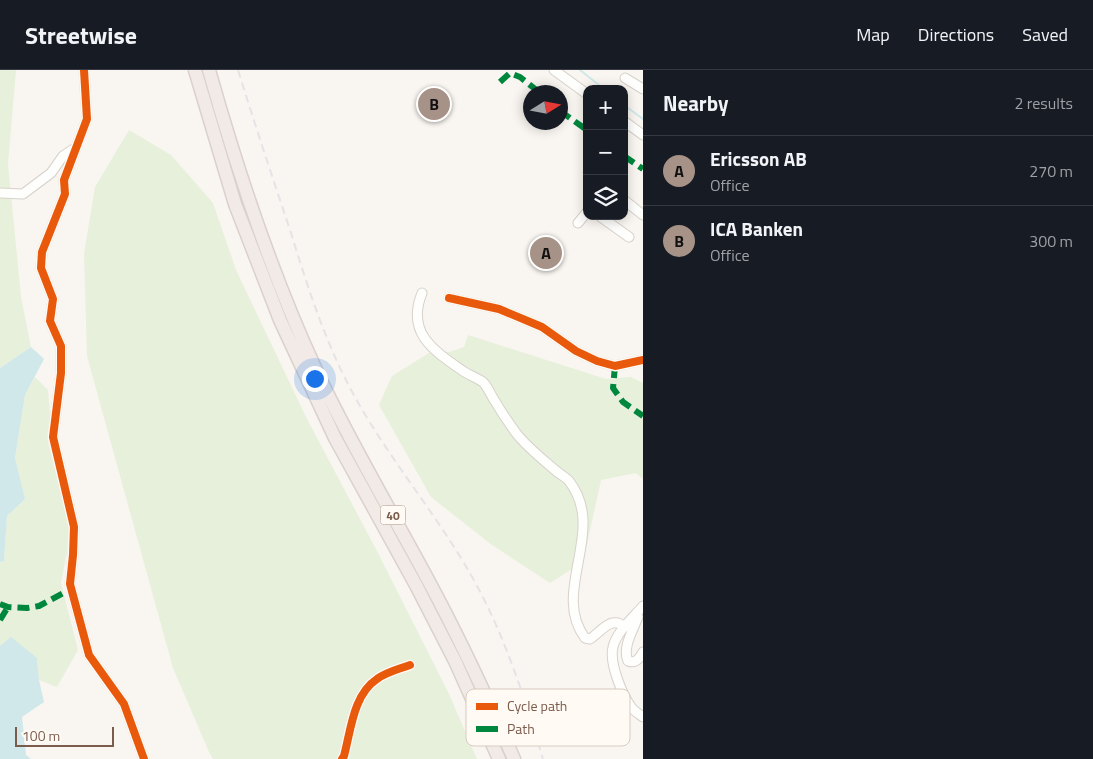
<!DOCTYPE html>
<html lang="en">
<head>
<meta charset="utf-8">
<style>
	body { margin:0; font-family:"Titillium Web",sans-serif; background:#242831; color:#f1f3f6 }
	.controls { position:absolute; right:15px; top:15px; display:grid; overflow:hidden; border-radius:10px; box-shadow:0 2px 12px #0003 }
	.controls button { width:45px; height:45px; display:grid; place-items:center; padding:0; border:0; border-bottom:1px solid #363941; background:#171b24; color:#f1f3f6; font:25px sans-serif }
	.compass { position:absolute; left:523px; top:15px; width:45px; height:45px; border-radius:50%; background:#171b24; box-shadow:0 2px 12px #0003; rotate:79deg }
	.scale { position:absolute; left:15px; bottom:12px; width:99px; box-sizing:border-box; padding-left:5px; border:2px solid #7a5c4d; border-top:0; font-size:14px; line-height:18px; white-space:nowrap; color:#7a5c4d; -webkit-text-stroke:4px #fffaf3; paint-order:stroke }
	.you { position:absolute; left:314px; top:308px; width:18px; height:18px; margin:-12px; border:4px solid #fff; border-radius:50%; background:#1a73e8; box-shadow:0 0 0 8px #1a73e833 }
	.badge { display:grid; place-items:center; width:32px; height:32px; border-radius:50%; background:#a69286; color:#111; font-size:16px; font-weight:700 }
	.pin { position:absolute; translate:-50% -50%; border:2px solid #fff; box-shadow:0 1px 5px #0006 }
	.list { margin:0; padding:0; list-style:none }
	h2 { display:flex; justify-content:space-between; align-items:center; height:65px; margin:0; padding:0 20px; font-size:21px }
	h2 small { font-size:16px; font-weight:400; color:#9ea1a6 }
	.list li { display:grid; grid-template-columns:32px 1fr auto; gap:15px; align-items:center; box-sizing:border-box; height:70px; padding:0 20px; border-top:1px solid #363941 }
	.list b { display:block; font-size:19px; white-space:nowrap }
	.list p { margin:0; font-size:16px; white-space:nowrap; color:#9ea1a6 }
	.list em { font-size:16px; font-style:normal; color:#9ea1a6 }
	.icon { flex:none; width:28px; height:28px; fill:none; stroke:currentColor; stroke-width:2; stroke-linecap:round; stroke-linejoin:round }
	.map { position:relative; flex:none; width:643px; height:689px; overflow:hidden }
	header { display:flex; align-items:center; gap:30px; box-sizing:border-box; height:70px; padding:0 25px; background:#171b24; border-bottom:1px solid #363941 }
	header strong { font-size:24px }
	nav { display:flex; gap:28px; margin-inline-start:auto; font-size:18px }
	main { display:flex }
	aside { flex:1; background:#171b24 }
	.map>svg:first-child { display:block }
	.green { fill:#e7f0db }
	.water { fill:#d0e8ea }
	.lines { fill:none; stroke-linecap:round; stroke-linejoin:round }
	.stream { stroke:#d0e8ea; stroke-width:2 }
	.minor-casing { stroke:#d7d1cb; stroke-width:11 }
	.highway-casing { stroke:#dad1cc; stroke-width:15 }
	.minor { stroke:#fefefd; stroke-width:9 }
	.highway { stroke:#f2eae7; stroke-width:12 }
	.rail { stroke:#e6e3e7; stroke-width:2; stroke-dasharray:8 5; stroke-linecap:butt }
	.quiet { stroke:#00873e; stroke-width:6; stroke-dasharray:12 6; stroke-linecap:butt }
	.cycleway-casing { stroke:#fffaf3; stroke-width:11 }
	.cycleway { stroke:#e8590c; stroke-width:8 }
	.labels { text-anchor:middle; dominant-baseline:central; stroke-width:4; stroke-linejoin:round; paint-order:stroke }
	.shield { fill:#fffaf3; stroke:#a28b7f; stroke-width:1 }
	.shield-label { font-size:12px; font-weight:bold; fill:#7a5c4d }
	.key { fill:#fffaf3; stroke:#d7cbc1; stroke-width:1 }
	.key-label { font-size:14px; fill:#7a5c4d }
</style>
</head>
<body>
<header>
<strong>Streetwise</strong>
<nav><a>Map</a><a>Directions</a><a>Saved</a></nav>
</header>
<main>
<div class="map">
<svg width="643" height="689" viewBox="0 0 643 689">
	<rect width="100%" height="100%" fill="#f9f5f0"/>
	<path class="green" d="M0,0H16L8,94L21,227L31,277L0,298Z
		M129,60L171,85L213,133L236,200L306,347L379,485L449,624L477,689H213L209,682L173,598L87,286L84,184L95,117Z
		M468,265L606,309L631,307L643,313V409L636,403L601,410L583,492L550,513L492,475L431,427L379,335L392,306L429,283L449,282L464,277Z
		M35,307L48,320L50,345L47,368L69,458L67,482L61,513L78,580L57,617L39,610L37,588L0,576V492L4,491L7,446L25,429L15,389L25,325Z"/>
	<path class="water" d="M31,277L44,289L25,325L15,388L25,429L7,446L4,491L0,492V298Z
		M11,567L37,588L39,610L44,632L22,647L26,685L31,689H0V576Z"/>
	<g class="lines">
		<path class="stream" d="M580,0L604,19
			M624,35L643,49"/>
		<g class="minor-casing">
			<path id="minor" d="M84,0L87,49L64,110L65,124L42,182L41,198L53,229L50,251L61,276V303L53,367L74,457L73,485L70,514L89,585L124,634L144,689
				M554,0L587,24
				M625,8L643,19
				M624,51L643,65
				M0,123L23,124L51,103L63,86L75,78
				M624,130L643,145
				M601,147L629,167
				M578,153L587,142
				M422,223C406,263 433,280 463,301C469,305 477,308 483,312C487,316 490,323 493,328C500,340 508,352 516,363C527,377 541,388 555,400C559,404 566,407 569,411C608,461 550,521 585,568L590,569C602,561 611,545 625,557
				M449,228L499,239L542,257L576,281L597,291L615,296L643,290
				M643,536C633,548 617,561 613,577C609,593 622,624 631,637C634,641 639,644 643,647
				M635,546L638,547C633,560 622,578 628,591C636,594 640,588 643,582
				M342,689L344,686C351,660 353,625 377,609C386,602 399,599 410,595"/>
		</g>
		<g class="highway-casing">
			<path id="highway" d="M195,0L235,134L280,250L335,368L417,517L455,591L499,689
				M209,0C238,103 271,203 316,300C349,371 390,439 427,508C459,567 487,627 514,689"/>
		</g>
		<use href="#minor" class="minor"/>
		<use href="#highway" class="highway"/>
		<path class="rail" d="M238,0C255,55 273,109 291,163C307,215 324,268 349,316C384,383 434,440 471,505C504,563 524,626 543,689"/>
		<path class="quiet" d="M500,12L510,3L520,7L539,22
			M560,41L587,60
			M624,86L643,99
			M615,296L613,318L623,332L643,346
			M0,534L8,537L27,538L39,536L71,519
			M0,550L8,537"/>
		<g class="cycleway-casing">
			<path id="cycleway" d="M84,0L87,49L64,110L65,124L42,182L41,198L53,229L50,251L61,276V303L53,367L74,457L73,485L70,514L89,585L124,634L144,689
				M449,228L499,239L542,257L576,281L597,291L615,296L643,290
				M342,689L344,686C351,660 353,625 377,609C386,602 399,599 410,595"/>
		</g>
		<use href="#cycleway" class="cycleway"/>
	</g>
	<g class="labels">
		<rect class="shield" x="380.5" y="435.5" width="25" height="19" rx="4"/>
		<g class="shield-label">
			<text x="393" y="445">40</text>
		</g>
	</g>
	<rect x="466" y="619" width="164" height="57" rx="8" class="key"/>
	<rect x="476" y="633" width="22" height="7" fill="#e8590c"/>
	<rect x="476" y="656" width="22" height="6" fill="#00873e"/>
	<g class="key-label">
		<text x="507" y="641">Cycle path</text>
		<text x="507" y="664">Path</text>
	</g>
</svg>
<div class="controls">
<button>+</button>
<button>−</button>
<button><svg class="icon" aria-label="layers" viewBox="0 0 24 24"><path d="M12 4l9 5-9 5-9-5zM3 14l9 5 9-5"/></svg></button>
</div>
<svg class="compass" viewBox="-18 -18 36 36"><path d="M0-13l5 13h-10z" fill="#e53935"/><path d="M0 13l5-13h-10z" fill="#9ea1a6"/></svg>
<div class="scale">100 m</div>
<div class="you"></div>
<div class="pin badge" style="left:546px;top:183px">A</div>
<div class="pin badge" style="left:434px;top:34px">B</div>
</div>
<aside>
<h2>Nearby<small>2 results</small></h2>
<ul class="list">
<li><span class="badge">A</span><div><b>Ericsson AB</b><p>Office</p></div><em>270 m</em></li>
<li><span class="badge">B</span><div><b>ICA Banken</b><p>Office</p></div><em>300 m</em></li>
</ul>
</aside>
</main>
</body>
</html>
